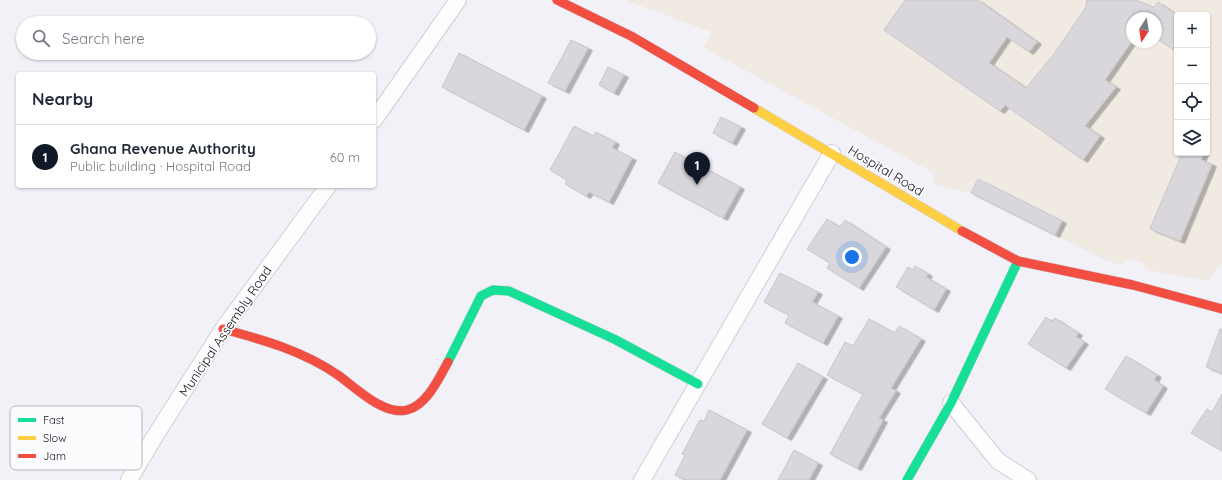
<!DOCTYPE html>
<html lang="en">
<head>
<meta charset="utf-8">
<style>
	body { margin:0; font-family:Quicksand,sans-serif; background:#f6f6f7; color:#1f2937 }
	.controls { position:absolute; right:12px; top:12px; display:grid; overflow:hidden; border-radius:4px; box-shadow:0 1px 3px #0004 }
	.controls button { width:36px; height:36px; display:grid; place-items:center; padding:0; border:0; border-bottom:1px solid #e0e1e3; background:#fff; color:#1f2937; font:20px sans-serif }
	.compass { position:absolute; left:1126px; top:12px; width:36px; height:36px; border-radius:50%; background:#fff; box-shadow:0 1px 3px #0004; rotate:192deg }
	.you { position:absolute; left:852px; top:257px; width:14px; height:14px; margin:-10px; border:3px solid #fff; border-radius:50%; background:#1a73e8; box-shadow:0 0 0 6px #1a73e833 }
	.badge { display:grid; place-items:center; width:26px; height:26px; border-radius:50%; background:#111827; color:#fff; font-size:13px; font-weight:700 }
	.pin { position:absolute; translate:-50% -33px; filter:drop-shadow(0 1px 2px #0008) }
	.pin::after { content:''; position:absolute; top:21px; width:14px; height:12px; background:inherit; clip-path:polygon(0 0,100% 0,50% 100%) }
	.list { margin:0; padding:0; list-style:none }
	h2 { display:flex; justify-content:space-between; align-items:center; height:52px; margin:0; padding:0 16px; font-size:17px }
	h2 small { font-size:13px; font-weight:400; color:#747a83 }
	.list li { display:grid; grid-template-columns:26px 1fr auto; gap:12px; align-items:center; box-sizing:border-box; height:64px; padding:0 16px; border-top:1px solid #e0e1e3 }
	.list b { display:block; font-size:15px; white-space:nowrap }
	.list p { margin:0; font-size:13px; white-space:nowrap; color:#747a83 }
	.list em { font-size:13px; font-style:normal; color:#747a83 }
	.icon { flex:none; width:22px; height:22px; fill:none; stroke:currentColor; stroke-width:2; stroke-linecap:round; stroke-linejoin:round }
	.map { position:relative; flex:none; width:1222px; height:480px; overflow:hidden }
	.search { position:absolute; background:#fff; box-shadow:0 1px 3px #0004; left:16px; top:16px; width:360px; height:44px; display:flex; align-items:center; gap:10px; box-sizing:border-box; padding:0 14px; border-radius:22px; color:#747a83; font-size:15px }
	.panel { position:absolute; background:#fff; box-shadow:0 1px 3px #0004; left:16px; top:72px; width:360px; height:116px; border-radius:4px }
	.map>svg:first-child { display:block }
	.medical { fill:#f0eae2; fill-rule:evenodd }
	.building { fill:#d9d7dc; stroke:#c9c7cc; filter:url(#shadow) }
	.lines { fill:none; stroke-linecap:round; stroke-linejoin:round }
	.street-casing { stroke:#cfcfd4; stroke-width:18 }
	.fast-casing { stroke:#cfcfd4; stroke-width:10 }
	.slow-casing { stroke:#cfcfd4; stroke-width:10 }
	.jam-casing { stroke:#cfcfd4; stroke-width:10 }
	.street { stroke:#fdfdfe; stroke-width:16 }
	.fast { stroke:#16e098; stroke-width:9 }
	.slow { stroke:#ffcf43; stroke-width:9 }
	.jam { stroke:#f24e42; stroke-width:9 }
	.labels { text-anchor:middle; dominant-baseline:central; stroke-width:3.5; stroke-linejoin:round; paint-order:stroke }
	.street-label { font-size:13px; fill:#131418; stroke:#fcfcff }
	.key { fill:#fcfcff; stroke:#b6b6ba; stroke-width:1 }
	.key-label { font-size:11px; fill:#131418 }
</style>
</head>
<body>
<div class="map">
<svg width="1222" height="480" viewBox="0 0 1222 480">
	<defs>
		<filter id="shadow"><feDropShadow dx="4.5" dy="2.5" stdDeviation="0" flood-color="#0004"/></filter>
	</defs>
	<rect width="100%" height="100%" fill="#f1f1f7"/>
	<path class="medical" d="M629,0H1222V263L1209,281L1147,270L1142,262L1129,259L1122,265L1107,261L971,193L933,184L934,173L704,48L711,32L628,1ZM1177,15H1207V153H1177ZM1132,18H1156V42H1132Z"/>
	<path class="building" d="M905,0H978L1037,42L1029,52L1007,37L989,63L1026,88L1054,54L1086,7L1087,0H1135L1154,7L1158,2L1177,15V52L1156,38V18H1132V41L1105,80L1116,87L1085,126L1100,136L1083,160L1005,105L1000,111L884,30Z
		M571,40L588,48L565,91L548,83Z
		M459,53L542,96L524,130L442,87Z
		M608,67L624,75L614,93L599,85Z
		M721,117L741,127L732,143L713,133Z
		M574,126L593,136L596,132L615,142L612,148L632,158L609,202L589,192L586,196L565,184L567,180L550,170Z
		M675,152L740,187L723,218L658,183Z
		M1182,153H1204L1201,160L1212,164L1180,241L1150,229Z
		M978,179L1062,221L1055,235L971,193Z
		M827,219L840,227L845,220L886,247L859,288L827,268L830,263L807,249Z
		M915,266L928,274L926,277L946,289L934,310L896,287L908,267L913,270Z
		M780,273L818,292L812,302L838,316L823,343L785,323L789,315L764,302Z
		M1046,317L1052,322L1055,318L1078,333L1076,337L1084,342L1066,368L1028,344Z
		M869,319L895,333L899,326L921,339L891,388L896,391L879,418L883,420L857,468L830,454L863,394L827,375L845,342L853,346Z
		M1220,329H1222V373L1206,367Z
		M1126,356L1157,375L1154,380L1163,386L1146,413L1105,389Z
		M798,363L823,377L787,438L762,424Z
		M1222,394V451L1191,433L1207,409L1212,412Z
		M709,410L747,430L720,480H685L675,475L685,455L682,454L700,420L704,421Z
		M794,450L818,463L809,480H778Z"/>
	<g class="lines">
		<g class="street-casing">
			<path id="street" d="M374,120L458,0
				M951,403L998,461L1028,480
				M129,480L155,436L223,329L328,186
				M642,480L832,153"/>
		</g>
		<g class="fast-casing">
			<path id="fast" d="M448,362L481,296L493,290L509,291L614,339L698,384
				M907,480L951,403L1018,261"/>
		</g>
		<g class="slow-casing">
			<path id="slow" d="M754,108L962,231"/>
		</g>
		<g class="jam-casing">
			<path id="jam" d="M557,0L631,36L754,108
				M962,231L1018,261L1133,285L1222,309
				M223,329C264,340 303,351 338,375C356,388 384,416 407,410C427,405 439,378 448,362"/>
		</g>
		<use href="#street" class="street"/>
		<use href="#fast" class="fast"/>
		<use href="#slow" class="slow"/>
		<use href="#jam" class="jam"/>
	</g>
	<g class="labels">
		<g class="street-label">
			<text transform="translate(886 170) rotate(31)">Hospital Road</text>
			<text transform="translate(225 331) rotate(-56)">Municipal Assembly Road</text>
		</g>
	</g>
	<rect x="10" y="406" width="132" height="64" rx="6" class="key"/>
	<rect x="18" y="418" width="18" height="4" fill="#16e098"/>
	<rect x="18" y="436" width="18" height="4" fill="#ffcf43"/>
	<rect x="18" y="454" width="18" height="4" fill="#f24e42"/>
	<g class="key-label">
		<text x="43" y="424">Fast</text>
		<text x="43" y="442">Slow</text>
		<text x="43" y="460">Jam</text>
	</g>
</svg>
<div class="controls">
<button>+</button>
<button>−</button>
<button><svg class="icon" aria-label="locate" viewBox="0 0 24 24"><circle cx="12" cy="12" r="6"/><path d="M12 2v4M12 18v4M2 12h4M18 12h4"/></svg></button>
<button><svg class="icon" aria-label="layers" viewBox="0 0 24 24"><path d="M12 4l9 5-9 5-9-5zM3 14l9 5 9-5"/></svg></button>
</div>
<svg class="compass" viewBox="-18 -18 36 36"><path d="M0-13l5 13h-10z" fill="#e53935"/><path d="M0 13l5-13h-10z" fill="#747a83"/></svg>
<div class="you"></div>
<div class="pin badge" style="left:697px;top:185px">1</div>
<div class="search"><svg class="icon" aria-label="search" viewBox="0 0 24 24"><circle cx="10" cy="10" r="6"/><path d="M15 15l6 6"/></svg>Search here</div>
<section class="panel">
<h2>Nearby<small></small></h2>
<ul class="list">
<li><span class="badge">1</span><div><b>Ghana Revenue Authority</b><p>Public building · Hospital Road</p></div><em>60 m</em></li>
</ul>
</section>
</div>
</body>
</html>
